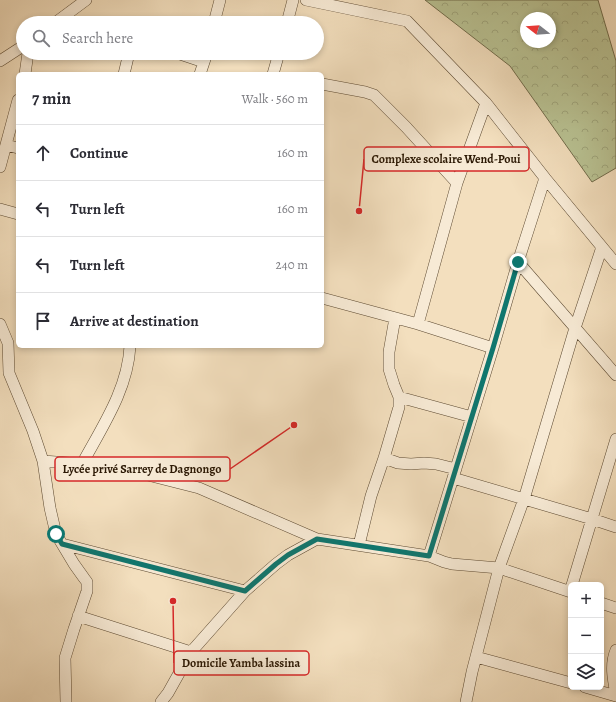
<!DOCTYPE html>
<html lang="en">
<head>
<meta charset="utf-8">
<style>
	body { margin:0; font-family:Alegreya,serif; background:#f2f2f3; color:#2b2b33 }
	.controls { position:absolute; right:12px; bottom:12px; display:grid; overflow:hidden; border-radius:6px; box-shadow:0 2px 6px #0003 }
	.controls button { width:36px; height:36px; display:grid; place-items:center; padding:0; border:0; border-bottom:1px solid #e1e1e2; background:#fff; color:#2b2b33; font:20px sans-serif }
	.compass { position:absolute; left:520px; top:12px; width:36px; height:36px; border-radius:50%; background:#fff; box-shadow:0 2px 6px #0003; rotate:287deg }
	.stop { position:absolute; width:12px; height:12px; margin:-9px; border:3px solid #0f766e; border-radius:50%; background:#fff }
	.stop.end { background:#0f766e; border-color:#fff; box-shadow:0 1px 4px #0008 }
	.list { margin:0; padding:0; list-style:none }
	h2 { display:flex; justify-content:space-between; align-items:center; height:52px; margin:0; padding:0 16px; font-size:17px }
	h2 small { font-size:13px; font-weight:400; color:#7c7c81 }
	.list li { display:grid; grid-template-columns:26px 1fr auto; gap:12px; align-items:center; box-sizing:border-box; height:56px; padding:0 16px; border-top:1px solid #e1e1e2 }
	.list b { display:block; font-size:15px; white-space:nowrap }
	.list em { font-size:13px; font-style:normal; color:#7c7c81 }
	.icon { flex:none; width:22px; height:22px; fill:none; stroke:currentColor; stroke-width:2; stroke-linecap:round; stroke-linejoin:round }
	.map { position:relative; flex:none; width:616px; height:702px; overflow:hidden }
	.search { position:absolute; background:#fff; box-shadow:0 2px 6px #0003; left:16px; top:16px; width:308px; height:44px; display:flex; align-items:center; gap:10px; box-sizing:border-box; padding:0 14px; border-radius:22px; color:#7c7c81; font-size:15px }
	.panel { position:absolute; background:#fff; box-shadow:0 2px 6px #0003; left:16px; top:72px; width:308px; height:276px; border-radius:6px }
	.map>svg:first-child { display:block }
	.forest { fill:url(#forest-crowns); stroke:#726d4c; fill-rule:evenodd }
	.lines { fill:none; stroke-linecap:round; stroke-linejoin:round }
	.minor-casing { stroke:#5d4a32; stroke-width:12 }
	.minor { stroke:#f7ead5; stroke-width:11 }
	.route { stroke:#0f766e; stroke-width:5 }
	.leader { fill:none; stroke:#d62828; stroke-width:1.5 }
	.callout-dot { fill:#d62828; stroke:#f7ead5; stroke-width:1.5 }
	.callout { fill:#f7ead5; stroke:#d62828; stroke-width:1.5 }
	.callout-label { font-size:12px; text-anchor:middle; font-weight:bold; fill:#2b1804 }
</style>
</head>
<body>
<div class="map">
<svg width="616" height="702" viewBox="0 0 616 702">
	<defs>
		<pattern id="forest-crowns" width="20" height="18" patternUnits="userSpaceOnUse"><rect width="20" height="18" fill="#b9c293"/><path d="M2 6a3 3 0 1 1 6 0M12 15a3 3 0 1 1 6 0" fill="none" stroke="#9fa67d"/></pattern>
	</defs>
	<rect width="100%" height="100%" fill="#f3dfbe"/>
	<filter id="stains"><feTurbulence type="fractalNoise" baseFrequency=".005" numOctaves="4"/><feColorMatrix values="0 0 0 0 .2 0 0 0 0 .09 0 0 0 0 .02 0 0 0 .5 -.17"/></filter>
	<radialGradient id="worn" r=".72"><stop offset=".6" stop-color="#630" stop-opacity="0"/><stop offset="1" stop-color="#630" stop-opacity=".3"/></radialGradient>
	<path class="forest" d="M425,0H598L616,61V168L592,182L510,66ZM526,18H550V42H526Z"/>
	<g class="lines">
		<g class="minor-casing">
			<path id="minor" d="M306,0L407,21L486,103L545,178L616,264
				M55,23L86,0
				M214,23L220,0
				M287,23L293,0
				M177,53L204,62
				M0,61L23,46
				M25,74L28,53
				M124,74L129,53
				M200,74L207,53
				M273,74L279,53
				M322,84L365,92L374,95L406,127L457,183
				M6,145L18,148
				M0,167L18,100
				M0,209L18,214
				M518,262L616,375
				M322,298L418,324L493,348
				M0,324L8,343L9,373L33,431L43,461L50,508L56,534L74,564L84,578L87,582V591L74,629L65,658L66,702
				M418,324L457,183L486,103
				M399,397L472,417
				M384,458L398,463L411,464L424,463L436,464L456,469
				M43,461L82,464L120,468L199,488L317,539
				M82,464C102,427 128,389 130,346
				M453,478L592,519L616,527
				M62,544L245,591
				M359,545L371,496L384,458L399,407V397L394,385L389,369V352L395,318
				M429,556L493,348L518,262L545,178
				M572,585L616,439
				M601,603L616,608
				M78,616L191,652
				M616,650C610,664 613,679 616,694
				M476,657L571,683
				M585,687L616,696
				M161,702L168,693L191,652L245,591L276,564L288,555L317,539L429,556L444,562L452,564L499,568L571,592
				M466,702L472,672L499,568L524,499L575,328L602,247"/>
		</g>
		<use href="#minor" class="minor"/>
	</g>
	<g class="lines">
		<path class="route" d="M56,534L62,544L245,591L276,564L288,555L317,539L429,556L493,348L518,262"/>
	</g>
	<path class="leader" d="M359 211L364 159M294 425L230 469M173 601L174 663"/>
	<g class="callout-dot">
		<circle cx="359" cy="211" r="4"/>
		<circle cx="294" cy="425" r="4"/>
		<circle cx="173" cy="601" r="4"/>
	</g>
	<g class="callout">
		<rect x="364" y="147" width="165" height="24" rx="4"/>
		<rect x="55" y="457" width="175" height="24" rx="4"/>
		<rect x="174" y="651" width="135" height="24" rx="4"/>
	</g>
	<g class="callout-label">
		<text x="446" y="163">Complexe scolaire Wend-Poui</text>
		<text x="142" y="473">Lycée privé Sarrey de Dagnongo</text>
		<text x="241" y="667">Domicile Yamba lassina</text>
	</g>
	<rect width="100%" height="100%" filter="url(#stains)"/>
	<rect width="100%" height="100%" fill="url(#worn)"/>
</svg>
<div class="controls">
<button>+</button>
<button>−</button>
<button><svg class="icon" aria-label="layers" viewBox="0 0 24 24"><path d="M12 4l9 5-9 5-9-5zM3 14l9 5 9-5"/></svg></button>
</div>
<svg class="compass" viewBox="-18 -18 36 36"><path d="M0-13l5 13h-10z" fill="#e53935"/><path d="M0 13l5-13h-10z" fill="#7c7c81"/></svg>
<div class="stop" style="left:56px;top:534px"></div>
<div class="stop end" style="left:518px;top:262px"></div>
<div class="search"><svg class="icon" aria-label="search" viewBox="0 0 24 24"><circle cx="10" cy="10" r="6"/><path d="M15 15l6 6"/></svg>Search here</div>
<section class="panel">
<h2>7 min<small>Walk · 560 m</small></h2>
<ul class="list">
<li><svg class="icon" aria-label="ahead" viewBox="0 0 24 24"><path d="M12 20V5M6 11l6-6 6 6"/></svg><div><b>Continue</b></div><em>160 m</em></li>
<li><svg class="icon" aria-label="left" viewBox="0 0 24 24"><path d="M17 20v-9H6M10 6l-5 5 5 5"/></svg><div><b>Turn left</b></div><em>160 m</em></li>
<li><svg class="icon" aria-label="left" viewBox="0 0 24 24"><path d="M17 20v-9H6M10 6l-5 5 5 5"/></svg><div><b>Turn left</b></div><em>240 m</em></li>
<li><svg class="icon" aria-label="arrive" viewBox="0 0 24 24"><path d="M6 21V4h12l-3 4 3 4H6"/></svg><div><b>Arrive at destination</b></div></li>
</ul>
</section>
</div>
</body>
</html>
